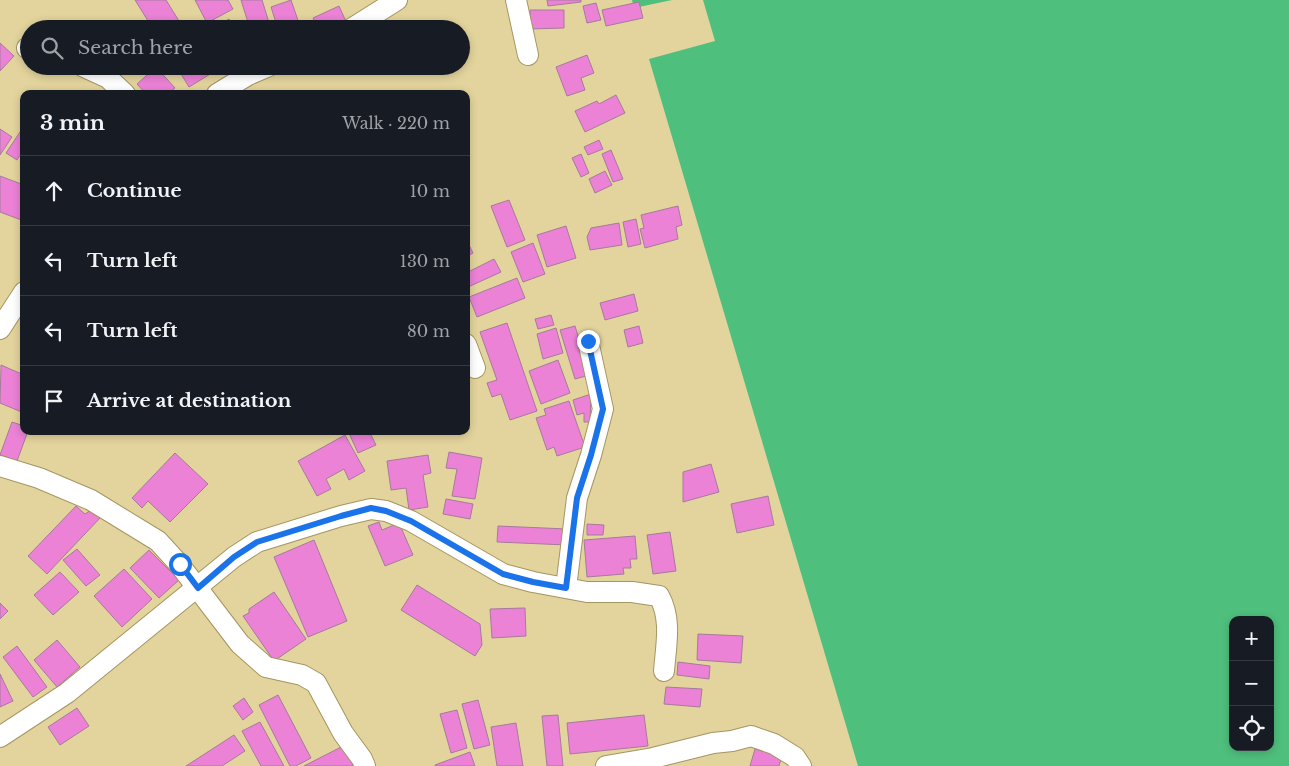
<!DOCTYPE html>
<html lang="en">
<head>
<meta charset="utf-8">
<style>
	body { margin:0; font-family:"Libre Baskerville",serif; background:#242831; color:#f1f3f6 }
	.controls { position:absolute; right:15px; bottom:15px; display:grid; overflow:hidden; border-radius:10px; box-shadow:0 2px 8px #0003 }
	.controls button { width:45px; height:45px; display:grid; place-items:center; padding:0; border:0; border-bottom:1px solid #363941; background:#171b24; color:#f1f3f6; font:25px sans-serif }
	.stop { position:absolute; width:15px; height:15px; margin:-11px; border:4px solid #1a73e8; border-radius:50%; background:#fff }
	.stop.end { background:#1a73e8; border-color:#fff; box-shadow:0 1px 5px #0008 }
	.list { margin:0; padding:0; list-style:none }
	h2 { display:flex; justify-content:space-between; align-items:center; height:65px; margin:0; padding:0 20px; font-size:21px }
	h2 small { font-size:16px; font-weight:400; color:#9ea1a6 }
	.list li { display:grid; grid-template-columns:32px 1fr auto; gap:15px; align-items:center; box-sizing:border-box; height:70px; padding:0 20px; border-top:1px solid #363941 }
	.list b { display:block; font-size:19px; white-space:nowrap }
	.list em { font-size:16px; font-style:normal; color:#9ea1a6 }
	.icon { flex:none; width:28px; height:28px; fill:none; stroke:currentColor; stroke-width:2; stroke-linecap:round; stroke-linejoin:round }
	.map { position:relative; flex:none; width:1289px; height:766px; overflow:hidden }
	.search { position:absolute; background:#171b24; box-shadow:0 2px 8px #0003; left:20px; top:20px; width:450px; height:55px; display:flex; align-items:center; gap:12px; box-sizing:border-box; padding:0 18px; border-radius:28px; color:#9ea1a6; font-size:19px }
	.panel { position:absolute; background:#171b24; box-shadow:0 2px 8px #0003; left:20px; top:90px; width:450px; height:345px; border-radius:10px }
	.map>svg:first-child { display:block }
	.green { fill:#4fbf7d; fill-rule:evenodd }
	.building { fill:#eb82d6; stroke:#a67a9c }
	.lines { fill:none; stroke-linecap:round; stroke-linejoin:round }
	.street-casing { stroke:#a49561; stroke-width:22 }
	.street { stroke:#fff; stroke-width:20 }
	.route { stroke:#1a73e8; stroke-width:6 }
</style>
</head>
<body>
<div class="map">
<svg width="1289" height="766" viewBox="0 0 1289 766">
	<rect width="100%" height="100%" fill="#e3d49d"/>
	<path class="green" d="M632,0H672L634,8Z
		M703,0H1289V766H858L649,59L715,41ZM1233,620H1270V747H1233Z"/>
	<path class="building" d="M135,0H166L184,29H153Z
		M195,0H228L233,9L207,23Z
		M241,0H262L271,29H250Z
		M291,0L301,29H278L271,7Z
		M547,0H581V2L548,6Z
		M639,2L643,18L606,26L602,10Z
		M596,3L601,20L587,23L583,6Z
		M339,6L348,26L341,29H318L313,18Z
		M530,10H564V28L530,29Z
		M229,19L235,29H212Z
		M0,43L14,56L0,71Z
		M587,55L594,73L581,78L585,90L567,96L556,67Z
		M176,66H208L212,73L189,87Z
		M156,67L175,88L168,94H146L137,84Z
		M616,95L625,113L585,132L575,111L597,101L599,104Z
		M24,126V149L17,160L6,153Z
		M0,129L12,137L0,155Z
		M599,140L603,149L588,155L584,147Z
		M611,150L623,179L613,182L602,154Z
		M581,154L589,173L581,177L572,158Z
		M605,171L612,185L595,193L589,179Z
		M0,176L24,185V221L0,212Z
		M509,200L525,240L507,247L491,206Z
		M678,206L682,225L676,227L678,239L645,248L640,229L644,228L641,215Z
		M636,219L641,244L628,247L623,222Z
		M619,223L622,245L590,250L587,237L591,228Z
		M566,226L576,258L547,267L537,235Z
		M466,239L473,253L466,257Z
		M533,243L545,274L523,282L511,252Z
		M494,259L501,272L466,288V273Z
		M517,278L525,298L477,317L469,297Z
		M634,294L638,311L605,320L600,303Z
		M551,315L554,325L538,329L535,319Z
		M507,323L537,411L510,420L501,394L492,397L487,383L497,380L480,332Z
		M575,326L590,375L575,379L560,330Z
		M639,326L643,343L628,347L624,330Z
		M556,328L563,353L543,359L537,334Z
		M558,360L570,393L541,404L529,371Z
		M1,365L24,375V413L0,403Z
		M591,394L590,422H584V413L577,415L573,400Z
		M569,401L585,447L557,456L554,447L547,450L536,418L546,415L544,409Z
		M12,422L24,426V431H28L17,461L0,455Z
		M348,431H369L376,445L358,453Z
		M345,435L365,471L349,480L344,469L326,479L331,489L317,496L298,461Z
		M449,452L482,458L475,499L452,496L457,469L446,468Z
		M175,453L208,484L170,522L148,501L142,508L132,498Z
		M428,455L431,473L423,475L428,507L409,510L406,488L391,490L387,461Z
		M711,464L719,492L683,502V472Z
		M768,496L774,525L737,533L731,504Z
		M446,499L473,504L470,519L443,514Z
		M76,506L85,514L91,510L100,518L47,574L28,556Z
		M379,522L382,530L399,523L413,555L385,566L368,526Z
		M587,524L604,525L603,535H587Z
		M498,526L567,529V545L497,542Z
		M670,532L676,571L653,574L647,535Z
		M635,536L637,559H630L631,568H623L624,574L587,577L584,540Z
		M314,540L347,621L308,637L274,557Z
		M77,549L100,575L86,586L63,560Z
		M149,550L179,580L159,598L130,568Z
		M124,569L152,599L122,627L94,596Z
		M60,572L79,592L53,615L34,595Z
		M417,585L480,624L482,645L475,656L401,610Z
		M274,592L306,639L274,661L243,616L249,613V609Z
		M0,603L8,611L0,619Z
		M525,608L526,636L492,638L490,609Z
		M698,634L743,636L741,663L697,660Z
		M57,640L80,667L57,687L34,660Z
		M17,646L47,687L33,697L3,657Z
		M678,662L710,666L709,679L677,675Z
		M0,674L13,701L0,707Z
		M666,687L702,689L700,707L664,704Z
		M278,695L311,758L296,766H290L259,705Z
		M244,698L253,712L243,720L233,706Z
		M478,700L490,745L474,749L462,704Z
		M77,708L89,726L60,745L48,727Z
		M457,710L467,748L451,753L440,714Z
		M558,715L563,766H547L542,716Z
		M644,715L648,746L570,754L567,723Z
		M260,722L284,766H261L242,731Z
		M516,723L523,766H497L491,727Z
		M234,735L245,751L222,766H186Z
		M343,746L354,766H304Z
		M755,749L782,756L779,766H750Z
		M470,752L475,766H435V765Z"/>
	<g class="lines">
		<g class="street-casing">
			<path id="street" d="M516,0L528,55
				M351,29L397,0
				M27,48L29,49
				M82,66L108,78L125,94
				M217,94L248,75L269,66
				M0,329L24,292
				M466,344L475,368
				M0,466L39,478L91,500L158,541L179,564L240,644L266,667L302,675L316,683L343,733L362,759L365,766
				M566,588L577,498L591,455L603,409L588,341
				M0,737L67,693L234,557L257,542L341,516L371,509L386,511L411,521L503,574L533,582L587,592H632L659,596C672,619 666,645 664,671
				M606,766L653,758L713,743L732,741L751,736L774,744L795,757L801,766"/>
		</g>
		<use href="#street" class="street"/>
	</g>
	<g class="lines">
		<path class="route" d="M180,564L198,588L234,557L257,542L341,516L371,508L386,511L411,521L503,574L533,582L566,588L577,498L591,455L603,409L588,341"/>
	</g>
</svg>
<div class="controls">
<button>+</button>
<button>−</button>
<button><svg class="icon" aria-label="locate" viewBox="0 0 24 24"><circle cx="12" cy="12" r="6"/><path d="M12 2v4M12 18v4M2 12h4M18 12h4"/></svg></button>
</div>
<div class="stop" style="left:180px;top:564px"></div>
<div class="stop end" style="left:588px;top:341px"></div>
<div class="search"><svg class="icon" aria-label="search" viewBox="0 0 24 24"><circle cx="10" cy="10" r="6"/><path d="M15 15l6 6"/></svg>Search here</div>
<section class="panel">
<h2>3 min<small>Walk · 220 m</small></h2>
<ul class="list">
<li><svg class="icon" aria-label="ahead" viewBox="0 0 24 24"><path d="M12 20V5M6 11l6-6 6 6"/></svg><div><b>Continue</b></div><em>10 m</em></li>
<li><svg class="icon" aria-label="left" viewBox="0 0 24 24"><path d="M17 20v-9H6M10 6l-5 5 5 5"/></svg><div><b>Turn left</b></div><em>130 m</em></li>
<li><svg class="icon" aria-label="left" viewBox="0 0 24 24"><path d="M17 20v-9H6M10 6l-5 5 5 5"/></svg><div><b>Turn left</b></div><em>80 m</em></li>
<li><svg class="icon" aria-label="arrive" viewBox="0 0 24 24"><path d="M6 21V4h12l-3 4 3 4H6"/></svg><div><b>Arrive at destination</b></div></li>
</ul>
</section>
</div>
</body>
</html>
